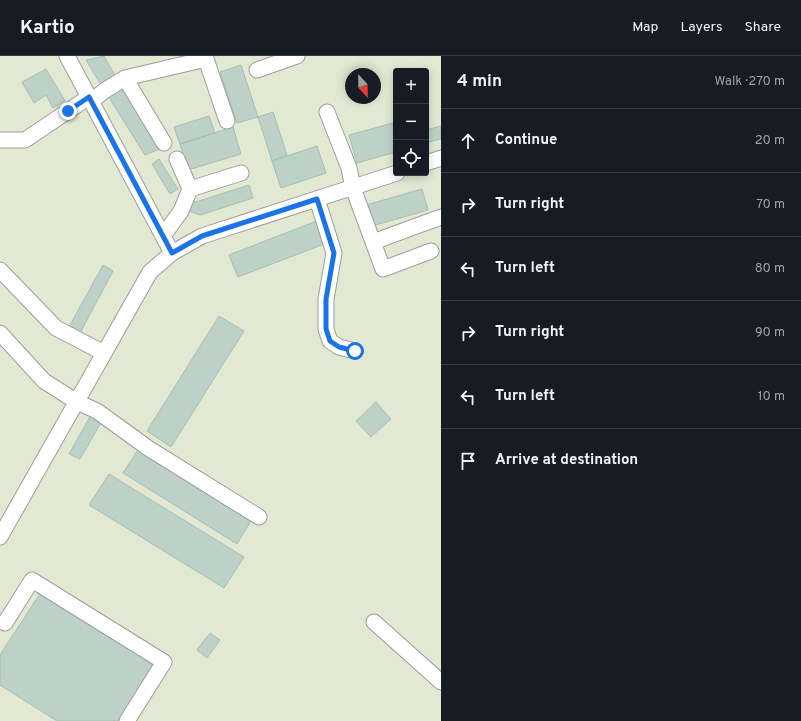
<!DOCTYPE html>
<html lang="en">
<head>
<meta charset="utf-8">
<style>
	body { margin:0; font-family:Overpass,sans-serif; background:#242831; color:#f1f3f6 }
	.controls { position:absolute; right:12px; top:12px; display:grid; overflow:hidden; border-radius:4px; box-shadow:0 2px 10px #0003 }
	.controls button { width:36px; height:36px; display:grid; place-items:center; padding:0; border:0; border-bottom:1px solid #363941; background:#171b24; color:#f1f3f6; font:20px sans-serif }
	.compass { position:absolute; left:345px; top:12px; width:36px; height:36px; border-radius:50%; background:#171b24; box-shadow:0 2px 10px #0003; rotate:158deg }
	.stop { position:absolute; width:12px; height:12px; margin:-9px; border:3px solid #1a73e8; border-radius:50%; background:#fff }
	.stop.end { background:#1a73e8; border-color:#fff; box-shadow:0 1px 4px #0008 }
	.list { margin:0; padding:0; list-style:none }
	h2 { display:flex; justify-content:space-between; align-items:center; height:52px; margin:0; padding:0 16px; font-size:17px }
	h2 small { font-size:13px; font-weight:400; color:#9ea1a6 }
	.list li { display:grid; grid-template-columns:26px 1fr auto; gap:12px; align-items:center; box-sizing:border-box; height:64px; padding:0 16px; border-top:1px solid #363941 }
	.list b { display:block; font-size:15px; white-space:nowrap }
	.list em { font-size:13px; font-style:normal; color:#9ea1a6 }
	.icon { flex:none; width:22px; height:22px; fill:none; stroke:currentColor; stroke-width:2; stroke-linecap:round; stroke-linejoin:round }
	.map { position:relative; flex:none; width:441px; height:665px; overflow:hidden }
	header { display:flex; align-items:center; gap:24px; box-sizing:border-box; height:56px; padding:0 20px; background:#171b24; border-bottom:1px solid #363941 }
	header strong { font-size:19px }
	nav { display:flex; gap:22px; margin-inline-start:auto; font-size:14px }
	main { display:flex }
	aside { flex:1; background:#171b24 }
	.map>svg:first-child { display:block }
	.industrial { fill:#e2e8d2; fill-rule:evenodd }
	.building { fill:#bed1c8; stroke:#a2c1b2 }
	.lines { fill:none; stroke-linecap:round; stroke-linejoin:round }
	.minor-casing { stroke:#9d9d9d; stroke-width:17 }
	.minor { stroke:#fff; stroke-width:15 }
	.route { stroke:#1a73e8; stroke-width:5 }
</style>
</head>
<body>
<header>
<strong>Kartio</strong>
<nav><a>Map</a><a>Layers</a><a>Share</a></nav>
</header>
<main>
<div class="map">
<svg width="441" height="665" viewBox="0 0 441 665">
	<rect width="100%" height="100%" fill="#e1eeeb"/>
	<path class="industrial" d="M0,0H441V665H0ZM396,15H426V117H396ZM351,18H375V42H351Z"/>
	<path class="building" d="M104,0L117,23L103,32L86,4Z
		M241,9L258,61L237,67L220,16Z
		M46,13L65,45L53,52L46,39L34,47L22,26Z
		M121,28L160,93L145,99L106,37Z
		M273,56L287,99L272,105L258,61Z
		M209,60L215,77L180,88L174,71Z
		M393,67L396,77V96L357,107L349,79Z
		M441,70V83L429,86L426,74Z
		M233,71L241,98L188,114L180,88Z
		M317,90L326,117L281,132L272,105Z
		M159,103L178,133L170,138L152,108Z
		M249,129L253,142L200,159L186,154L190,144L196,146Z
		M422,133L428,154L372,170L366,149Z
		M319,164L327,187L238,221L229,199Z
		M103,209L113,215L80,277L69,271Z
		M219,260L244,275L171,391L147,375Z
		M376,346L391,363L371,381L356,365Z
		M92,357L103,363L80,403L69,398Z
		M138,394L251,465L237,488L123,417Z
		M109,418L244,501L224,532L89,449Z
		M41,536L155,607L118,665H57L0,629V599Z
		M210,577L220,584L207,602L197,594Z"/>
	<g class="lines">
		<g class="minor-casing">
			<path id="minor" d="M67,0L172,197
				M257,14L297,0
				M125,22L164,87
				M91,46L104,35L125,22L206,3L227,65
				M327,56L349,112L353,132L373,186L441,161
				M0,84H25L89,41
				M177,103L190,133
				M426,107L441,102
				M317,143L334,197L326,243V273L330,285L339,291L355,295
				M163,180L181,155L190,133L241,117
				M373,186L383,213L431,195
				M0,214L56,272L104,297
				M0,277L44,325L77,346L97,355L148,392L259,461
				M0,481L150,216L172,197L202,180L397,117
				M374,566L441,626
				M5,567L32,524L164,606L127,665"/>
		</g>
		<use href="#minor" class="minor"/>
	</g>
	<g class="lines">
		<path class="route" d="M68,55L89,41L172,197L202,180L317,143L334,197L326,243V273L330,285L339,291L355,295"/>
	</g>
</svg>
<div class="controls">
<button>+</button>
<button>−</button>
<button><svg class="icon" aria-label="locate" viewBox="0 0 24 24"><circle cx="12" cy="12" r="6"/><path d="M12 2v4M12 18v4M2 12h4M18 12h4"/></svg></button>
</div>
<svg class="compass" viewBox="-18 -18 36 36"><path d="M0-13l5 13h-10z" fill="#e53935"/><path d="M0 13l5-13h-10z" fill="#9ea1a6"/></svg>
<div class="stop" style="left:355px;top:295px"></div>
<div class="stop end" style="left:68px;top:55px"></div>
</div>
<aside>
<h2>4 min<small>Walk · 270 m</small></h2>
<ul class="list">
<li><svg class="icon" aria-label="ahead" viewBox="0 0 24 24"><path d="M12 20V5M6 11l6-6 6 6"/></svg><div><b>Continue</b></div><em>20 m</em></li>
<li><svg class="icon" aria-label="right" viewBox="0 0 24 24"><path d="M7 20v-9h11M14 6l5 5-5 5"/></svg><div><b>Turn right</b></div><em>70 m</em></li>
<li><svg class="icon" aria-label="left" viewBox="0 0 24 24"><path d="M17 20v-9H6M10 6l-5 5 5 5"/></svg><div><b>Turn left</b></div><em>80 m</em></li>
<li><svg class="icon" aria-label="right" viewBox="0 0 24 24"><path d="M7 20v-9h11M14 6l5 5-5 5"/></svg><div><b>Turn right</b></div><em>90 m</em></li>
<li><svg class="icon" aria-label="left" viewBox="0 0 24 24"><path d="M17 20v-9H6M10 6l-5 5 5 5"/></svg><div><b>Turn left</b></div><em>10 m</em></li>
<li><svg class="icon" aria-label="arrive" viewBox="0 0 24 24"><path d="M6 21V4h12l-3 4 3 4H6"/></svg><div><b>Arrive at destination</b></div></li>
</ul>
</aside>
</main>
</body>
</html>
